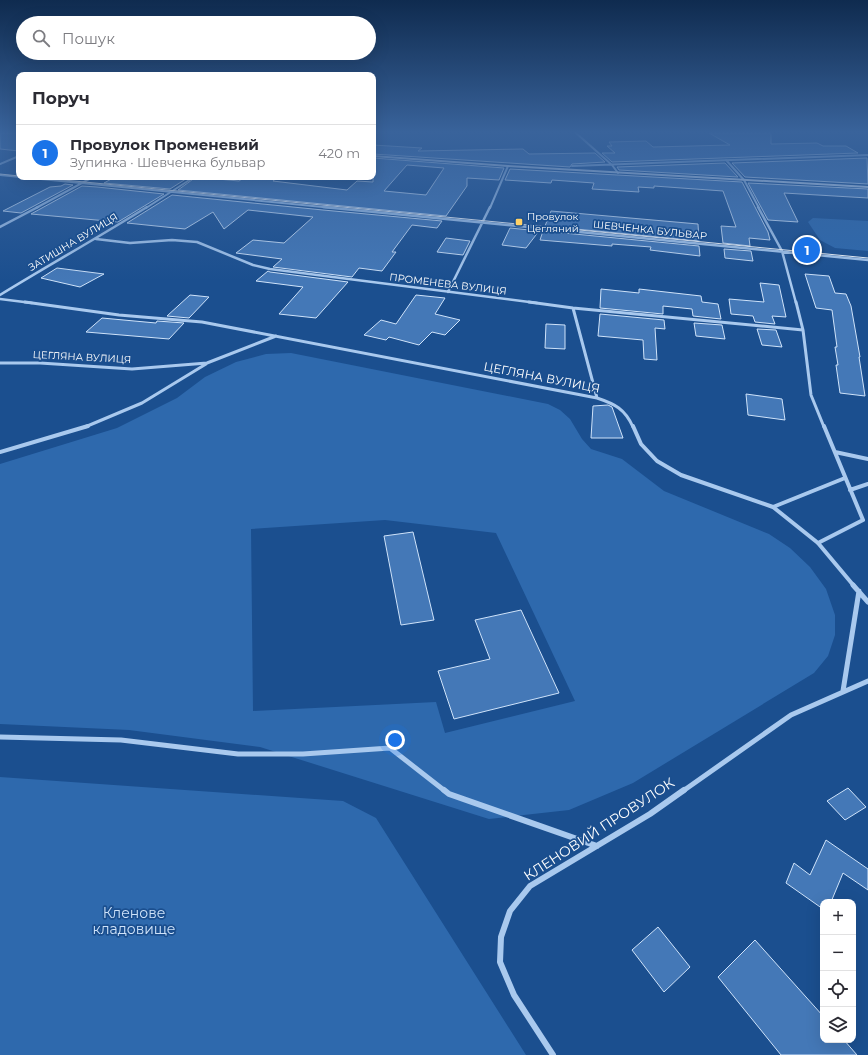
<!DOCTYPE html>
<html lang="uk">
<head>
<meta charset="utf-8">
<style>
	body { margin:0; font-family:Montserrat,sans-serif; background:#f2f2f3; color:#2b2b33 }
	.controls { position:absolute; right:12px; bottom:12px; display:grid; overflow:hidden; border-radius:8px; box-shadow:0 4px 16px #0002 }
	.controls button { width:36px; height:36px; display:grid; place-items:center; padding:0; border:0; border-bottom:1px solid #e1e1e2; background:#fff; color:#2b2b33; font:20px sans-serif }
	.you { position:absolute; left:395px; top:740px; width:14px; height:14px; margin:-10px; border:3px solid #fff; border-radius:50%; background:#1a73e8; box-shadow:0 0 0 6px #1a73e833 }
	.badge { display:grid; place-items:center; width:26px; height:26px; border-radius:50%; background:#1a73e8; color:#fff; font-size:13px; font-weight:700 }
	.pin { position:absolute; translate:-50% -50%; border:2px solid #fff; box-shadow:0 1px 4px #0006 }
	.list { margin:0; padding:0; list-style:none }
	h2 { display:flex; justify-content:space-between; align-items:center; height:52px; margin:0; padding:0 16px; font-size:17px }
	h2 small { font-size:13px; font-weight:400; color:#7c7c81 }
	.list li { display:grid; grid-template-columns:26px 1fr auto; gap:12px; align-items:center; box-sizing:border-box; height:56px; padding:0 16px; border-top:1px solid #e1e1e2 }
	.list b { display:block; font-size:15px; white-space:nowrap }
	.list p { margin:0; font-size:13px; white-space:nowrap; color:#7c7c81 }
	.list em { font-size:13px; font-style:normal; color:#7c7c81 }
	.icon { flex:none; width:22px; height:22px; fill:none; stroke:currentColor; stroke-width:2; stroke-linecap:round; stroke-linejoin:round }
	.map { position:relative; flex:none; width:868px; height:1055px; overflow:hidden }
	.search { position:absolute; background:#fff; box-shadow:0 4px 16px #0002; left:16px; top:16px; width:360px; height:44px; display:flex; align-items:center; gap:10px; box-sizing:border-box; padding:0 14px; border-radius:22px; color:#7c7c81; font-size:15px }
	.panel { position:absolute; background:#fff; box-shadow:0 4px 16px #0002; left:16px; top:72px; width:360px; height:108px; border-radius:8px }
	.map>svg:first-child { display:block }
	.green { fill:#2e69ad; fill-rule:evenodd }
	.building { fill:#4478b7; stroke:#cfe3fa; fill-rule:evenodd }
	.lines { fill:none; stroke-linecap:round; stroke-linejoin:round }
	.street-far5 { stroke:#a9c9ee; stroke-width:2 }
	.street-far4 { stroke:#a9c9ee; stroke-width:2.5 }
	.street-far3 { stroke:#a9c9ee; stroke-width:3 }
	.street-far2 { stroke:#a9c9ee; stroke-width:4 }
	.street-far1 { stroke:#a9c9ee; stroke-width:5 }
	.street { stroke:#a9c9ee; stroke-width:6 }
	.secondary { fill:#d6e6fa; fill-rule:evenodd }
	.tram { stroke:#fff; stroke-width:1 }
	.poi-dot { fill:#ffd166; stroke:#1b4f8f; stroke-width:1.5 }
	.labels { text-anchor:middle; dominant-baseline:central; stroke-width:3.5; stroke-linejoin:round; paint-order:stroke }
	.far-poi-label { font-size:10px; fill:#fff; stroke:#1b4f8f; text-anchor:start }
	.far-street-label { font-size:10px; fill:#fff; stroke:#1b4f8f }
	.street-label { font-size:12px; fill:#fff; stroke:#1b4f8f }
	.near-street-label { font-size:14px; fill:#fff; stroke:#1b4f8f }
	.near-park-label { font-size:14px; fill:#cfe3fa; stroke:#1b4f8f }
</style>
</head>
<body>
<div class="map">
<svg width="868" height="1055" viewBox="0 0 868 1055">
	<rect width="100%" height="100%" fill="#1b4f8f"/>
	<path class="green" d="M813,218L868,221V251L835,248L820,240L808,222Z
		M291,353L548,404L560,410L570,419L582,439L591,449L622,459L664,491L769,534L790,548L810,567L826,589L835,615V635L828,656L814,673L633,783L569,810L489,819L260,747L129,730L0,724V464L117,428L177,398L205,377L236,362L266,354ZM385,520L496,533L575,701L445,733L436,702L253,711L251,529Z
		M0,777L343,801L376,818L526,1055H0Z"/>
	<path class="building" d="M0,133H19V151L0,149Z
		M709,133H771V144L817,143L823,146H846L858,153L612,162L602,153H615L607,146H612L609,142L646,141L653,147L730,145Z
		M373,145L422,148L418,151L523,149L529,154L595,153L605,162L572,164L570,167L373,154Z
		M373,158L504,168L499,180L467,178V186L446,216L178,190L196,177L239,181L245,177H278L273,181L347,190L357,181L373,182ZM407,165L444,168L426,195L384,191Z
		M867,158L868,184L745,177L732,163Z
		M725,163L738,177L619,170L617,167Z
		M510,169L742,182L768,232L770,240L749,238L750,246L723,243L721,226L736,227L723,191L654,186V188L638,187L639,192L592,189L594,183L552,180L551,183L505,180Z
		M115,177H189L170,189L104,183Z
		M748,183L868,189V198L784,193L798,222L768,220Z
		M65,184L73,185L21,213L3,211L50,187L61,186Z
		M82,186L97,187L164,194L118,222L31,214Z
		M172,195L323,210L442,221L437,228L412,225L392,252H396L382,271L359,268L352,277L273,267L282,259L236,253L253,240L284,243L313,217L248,210L224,229L213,212L185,229L127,223Z
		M551,211L698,224L699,241L545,226Z
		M510,228L539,231L526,248L502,245Z
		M543,231L699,246L700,256L650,250L651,247L612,244V246L540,240Z
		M446,238L470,241L463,255L437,252Z
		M724,249L751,251L753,261L725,258Z
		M57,268L104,274L80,287L41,278Z
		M268,271L270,272L348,282L316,318L279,314L303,287L256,281Z
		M805,274L829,276L835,293L846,294L851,306L860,357H859L865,396L840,393L836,365H838L835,347H837L832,310L816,308Z
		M760,283L779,285L786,317L772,316L775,324L755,322L753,316L731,314L729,299L764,302Z
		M601,289L639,293V289L701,296L702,302L718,304L721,319L693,316L692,309L663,306V314L600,308Z
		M190,295L209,297L189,318L167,316Z
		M416,295L445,298L435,314L460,320L445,335L432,332L419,345L389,337L386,340L364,335L381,320L396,324Z
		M600,314L664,320L665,329L655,328L657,360L644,359L643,340L598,336Z
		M102,318L156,323L157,321L184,323L169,339L86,332Z
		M694,323L722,325L725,339L696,336Z
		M546,324L565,325V349L545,348Z
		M757,329L776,330L782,347L762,345Z
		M746,394L782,399L785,420L748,415Z
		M608,405L612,407L623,438H591L593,406Z
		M413,532L434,620L401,625L384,536Z
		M521,610L559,693L454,719L438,671L490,659L475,620Z
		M848,788L866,807L845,820L827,801Z
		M826,840L868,869V890L843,873L831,902H823V909L786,883L794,863L810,875Z
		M658,927L690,967L664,992L632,950Z
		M755,940L823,1016V1040H844L857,1055H781L718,977Z"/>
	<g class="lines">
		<path class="street-far5" d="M576,133L612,165L618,173
			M726,160L744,180L759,208
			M0,164L19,156
			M572,166L868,155
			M0,175L333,208
			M36,208L93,177
			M146,208L194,177
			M490,208L508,166"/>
		<path class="street-far4" d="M323,207L868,260
			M758,207L782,251L796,303
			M0,227L38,207
			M96,239L130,243L172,240L197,242L253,265L270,269L537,303
			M448,292L490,207
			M0,295C49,265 99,237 147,207
			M0,299L32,303"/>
		<path class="street-far3" d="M25,302L119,315L202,322L597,398C615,404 625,409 633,427
			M529,302L573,308L803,330
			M796,302L803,330L811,395L824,427
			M573,308L597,398
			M0,363H40L132,369L207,363L276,336
			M85,427L142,403L206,364"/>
		<path class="street-far2" d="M633,426L641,444L657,461L681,475L773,507L818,543L854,586
			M824,426L863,520
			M0,452L88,426
			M835,452L868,459
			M850,490L868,484
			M773,507L845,478
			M818,543L863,520"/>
		<path class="street-far1" d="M853,585L868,602
			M843,691L859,591
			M0,737L121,740L238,754H303L390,748L445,791
			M683,791L791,715L868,681"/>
		<path class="street" d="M444,790L449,794L597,846
			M553,1055L514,995L500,962L501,937L510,911L530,886L650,814L684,790"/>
		<path class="secondary" d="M373,155L508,165L868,186V188L508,167L373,157Z"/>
		<path class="tram" d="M0,174L19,176
			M33,177L868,258"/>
	</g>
	<linearGradient id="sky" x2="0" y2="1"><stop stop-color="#0f2b4f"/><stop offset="0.47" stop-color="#39639b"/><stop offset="1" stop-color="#39639b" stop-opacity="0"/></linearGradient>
	<rect width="868" height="281" fill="url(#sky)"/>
	<rect class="poi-dot" x="515" y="218" width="8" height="8" rx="2"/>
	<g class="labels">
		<g class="far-poi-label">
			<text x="527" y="216">Провулок<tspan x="527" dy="12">Цегляний</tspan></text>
		</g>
		<g class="far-street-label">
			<text transform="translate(650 230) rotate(6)">ШЕВЧЕНКА БУЛЬВАР</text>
			<text transform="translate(73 242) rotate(-31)">ЗАТИШНА ВУЛИЦЯ</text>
			<text transform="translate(448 284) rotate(7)">ПРОМЕНЕВА ВУЛИЦЯ</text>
			<text transform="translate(82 357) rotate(3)">ЦЕГЛЯНА ВУЛИЦЯ</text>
		</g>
		<g class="street-label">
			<text transform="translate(542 377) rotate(11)">ЦЕГЛЯНА ВУЛИЦЯ</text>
		</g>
		<g class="near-street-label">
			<text transform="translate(599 829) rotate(-33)">КЛЕНОВИЙ ПРОВУЛОК</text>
		</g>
		<g class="near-park-label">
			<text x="134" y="913">Кленове<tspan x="134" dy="16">кладовище</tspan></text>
		</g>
	</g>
</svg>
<div class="controls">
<button>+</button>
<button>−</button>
<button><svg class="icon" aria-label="locate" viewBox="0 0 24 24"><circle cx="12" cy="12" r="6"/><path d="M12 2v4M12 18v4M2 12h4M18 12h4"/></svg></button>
<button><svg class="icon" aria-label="layers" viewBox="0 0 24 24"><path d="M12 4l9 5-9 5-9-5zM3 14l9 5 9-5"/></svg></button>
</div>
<div class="you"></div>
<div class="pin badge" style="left:807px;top:250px">1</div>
<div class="search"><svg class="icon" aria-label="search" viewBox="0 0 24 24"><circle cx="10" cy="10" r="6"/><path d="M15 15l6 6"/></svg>Пошук</div>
<section class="panel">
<h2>Поруч<small></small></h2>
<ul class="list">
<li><span class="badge">1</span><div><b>Провулок Променевий</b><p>Зупинка · Шевченка бульвар</p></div><em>420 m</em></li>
</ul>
</section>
</div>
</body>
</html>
